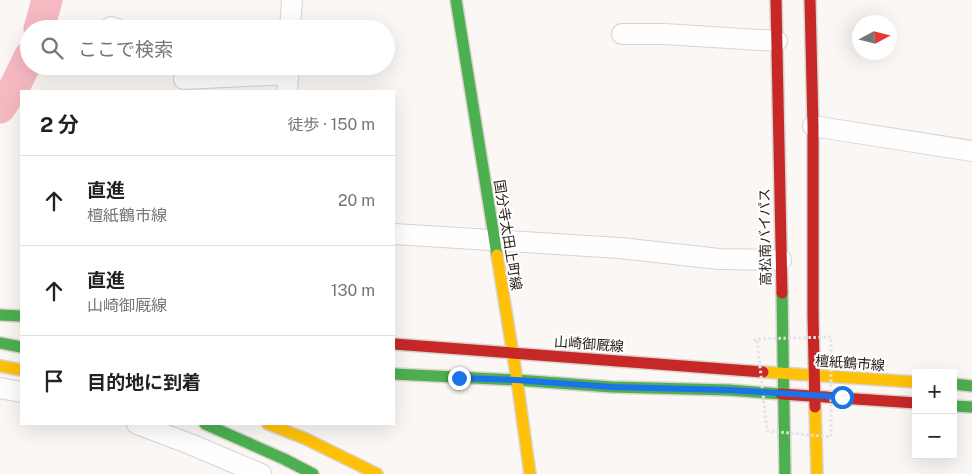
<!DOCTYPE html>
<html lang="ja">
<head>
<meta charset="utf-8">
<style>
	body { margin:0; font-family:"Public Sans","Noto Sans JP",sans-serif; background:#f2f2f2; color:#222 }
	.controls { position:absolute; right:15px; bottom:15px; display:grid; overflow:hidden; border-radius:0px; box-shadow:0 5px 20px #0002 }
	.controls button { width:45px; height:45px; display:grid; place-items:center; padding:0; border:0; border-bottom:1px solid #e0e0e0; background:#fff; color:#222; font:25px sans-serif }
	.compass { position:absolute; left:852px; top:15px; width:45px; height:45px; border-radius:50%; background:#fff; box-shadow:0 5px 20px #0002; rotate:83deg }
	.stop { position:absolute; width:15px; height:15px; margin:-11px; border:4px solid #1a73e8; border-radius:50%; background:#fff }
	.stop.end { background:#1a73e8; border-color:#fff; box-shadow:0 1px 5px #0008 }
	.list { margin:0; padding:0; list-style:none }
	h2 { display:flex; justify-content:space-between; align-items:center; height:65px; margin:0; padding:0 20px; font-size:21px }
	h2 small { font-size:16px; font-weight:400; color:#767676 }
	.list li { display:grid; grid-template-columns:32px 1fr auto; gap:15px; align-items:center; box-sizing:border-box; height:90px; padding:0 20px; border-top:1px solid #e0e0e0 }
	.list b { display:block; font-size:19px; white-space:nowrap }
	.list p { margin:0; font-size:16px; white-space:nowrap; color:#767676 }
	.list em { font-size:16px; font-style:normal; color:#767676 }
	.icon { flex:none; width:28px; height:28px; fill:none; stroke:currentColor; stroke-width:2; stroke-linecap:round; stroke-linejoin:round }
	.map { position:relative; flex:none; width:972px; height:474px; overflow:hidden }
	.search { position:absolute; background:#fff; box-shadow:0 5px 20px #0002; left:20px; top:20px; width:375px; height:55px; display:flex; align-items:center; gap:12px; box-sizing:border-box; padding:0 18px; border-radius:28px; color:#767676; font-size:19px }
	.panel { position:absolute; background:#fff; box-shadow:0 5px 20px #0002; left:20px; top:90px; width:375px; height:335px; border-radius:0px }
	.map>svg:first-child { display:block }
	.lines { fill:none; stroke-linecap:round; stroke-linejoin:round }
	.river { stroke:#f6b9c2; stroke-width:31 }
	.street-casing { stroke:#dad3ce; stroke-width:22 }
	.fast-casing { stroke:#dad3ce; stroke-width:14 }
	.slow-casing { stroke:#dad3ce; stroke-width:14 }
	.jam-casing { stroke:#dad3ce; stroke-width:14 }
	.street { stroke:#fefefe; stroke-width:20 }
	.fast { stroke:#4caf50; stroke-width:11 }
	.slow { stroke:#ffc107; stroke-width:11 }
	.jam { stroke:#c62828; stroke-width:11 }
	.path-bridge { stroke:#e4e3e2; stroke-width:3; stroke-dasharray:2.5 2.5; stroke-linecap:butt }
	.route { stroke:#1a73e8; stroke-width:6 }
	.labels { text-anchor:middle; dominant-baseline:central; stroke-width:4; stroke-linejoin:round; paint-order:stroke }
	.street-label { font-size:14px; fill:#281d16; stroke:#fff }
</style>
</head>
<body>
<div class="map">
<svg width="972" height="474" viewBox="0 0 972 474">
	<rect width="100%" height="100%" fill="#fbf7f5"/>
	<g class="lines">
		<path class="river" d="M39,29L47,0
			M0,108L15,86L29,57"/>
		<g class="street-casing">
			<path id="street" d="M111,27L117,29
				M290,29L292,0
				M622,34H664L777,41
				M184,79L288,74
				M287,91L289,66
				M813,126L972,151
				M394,234L620,248L719,259L781,260
				M0,388L21,392
				M137,424L190,444L261,474"/>
		</g>
		<g class="fast-casing">
			<path id="fast" d="M456,0L497,255
				M782,293L785,474
				M0,315L21,316
				M0,343L21,347
				M394,374L517,380L612,387L729,390L781,394
				M953,384L972,386
				M953,406L972,407
				M205,424L284,459L313,474"/>
		</g>
		<g class="slow-casing">
			<path id="slow" d="M497,255L517,380L530,474
				M0,366L21,370
				M763,372L916,382
				M815,407L817,474
				M268,424L306,439L377,474"/>
		</g>
		<g class="jam-casing">
			<path id="jam" d="M776,0L782,293
				M810,0L813,126V315L815,407
				M394,344L763,372
				M781,394L916,403"/>
		</g>
		<use href="#street" class="street"/>
		<use href="#fast" class="fast"/>
		<use href="#slow" class="slow"/>
		<use href="#jam" class="jam"/>
		<path class="path-bridge" d="M754,341L757,339L831,337V437L767,431L757,339"/>
	</g>
	<g class="lines">
		<path class="route" d="M459,378L516,380L612,387L729,390L842,397"/>
	</g>
	<g class="labels">
		<g class="street-label">
			<text transform="translate(508 235) rotate(81)">国分寺太田上町線</text>
			<text transform="translate(765 237) rotate(-91)">高松南バイパス</text>
			<text transform="translate(589 344) rotate(4)">山崎御厩線</text>
			<text transform="translate(850 363) rotate(4)">檀紙鶴市線</text>
		</g>
	</g>
</svg>
<div class="controls">
<button>+</button>
<button>−</button>
</div>
<svg class="compass" viewBox="-18 -18 36 36"><path d="M0-13l5 13h-10z" fill="#e53935"/><path d="M0 13l5-13h-10z" fill="#767676"/></svg>
<div class="stop" style="left:842px;top:397px"></div>
<div class="stop end" style="left:459px;top:378px"></div>
<div class="search"><svg class="icon" aria-label="search" viewBox="0 0 24 24"><circle cx="10" cy="10" r="6"/><path d="M15 15l6 6"/></svg>ここで検索</div>
<section class="panel">
<h2>2 分<small>徒歩 · 150 m</small></h2>
<ul class="list">
<li><svg class="icon" aria-label="ahead" viewBox="0 0 24 24"><path d="M12 20V5M6 11l6-6 6 6"/></svg><div><b>直進</b><p>檀紙鶴市線</p></div><em>20 m</em></li>
<li><svg class="icon" aria-label="ahead" viewBox="0 0 24 24"><path d="M12 20V5M6 11l6-6 6 6"/></svg><div><b>直進</b><p>山崎御厩線</p></div><em>130 m</em></li>
<li><svg class="icon" aria-label="arrive" viewBox="0 0 24 24"><path d="M6 21V4h12l-3 4 3 4H6"/></svg><div><b>目的地に到着</b></div></li>
</ul>
</section>
</div>
</body>
</html>
